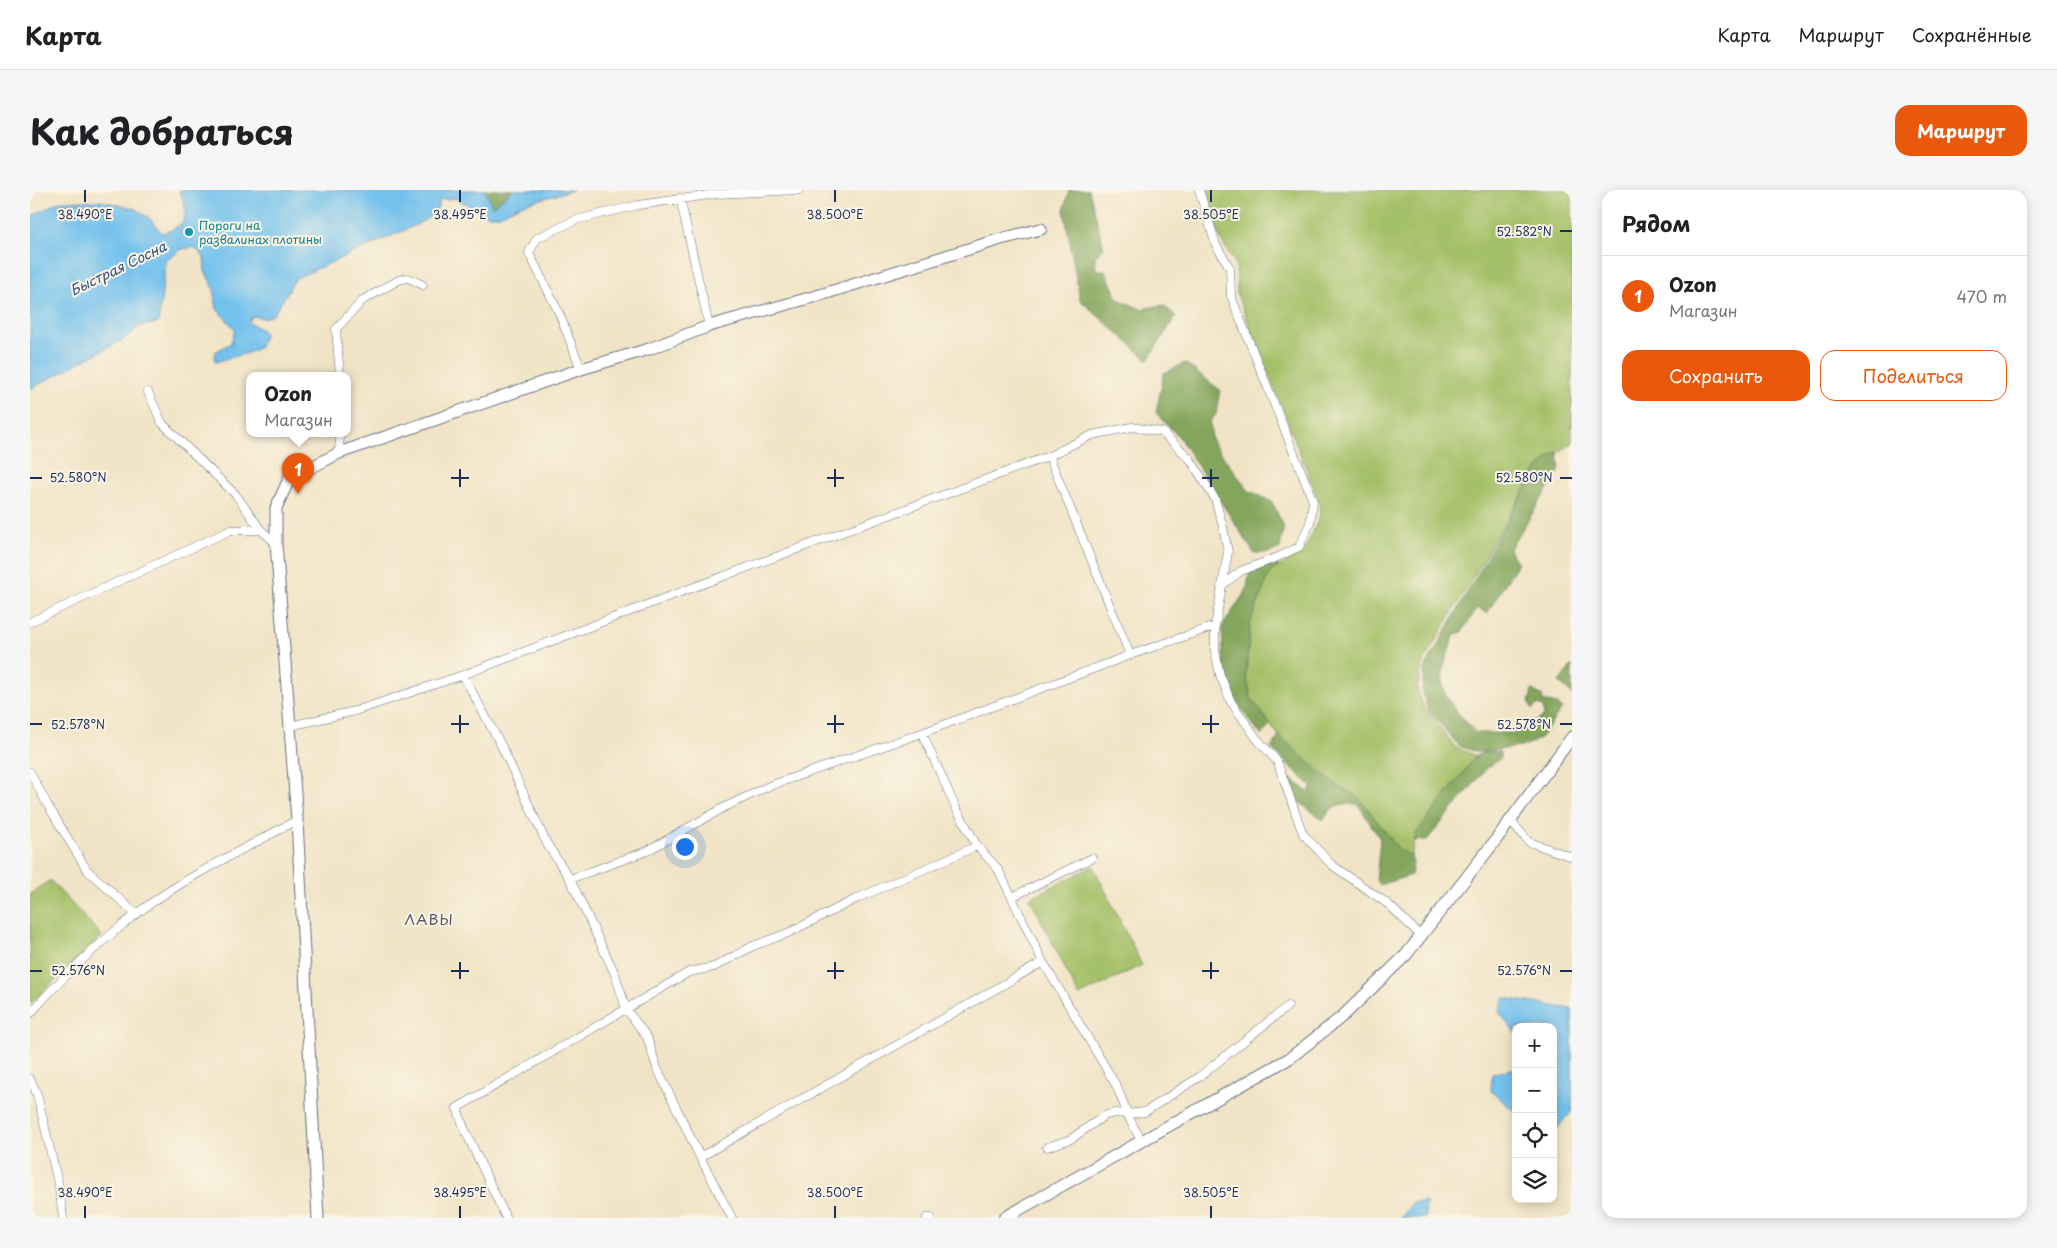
<!DOCTYPE html>
<html lang="ru">
<head>
<meta charset="utf-8">
<style>
	body { margin:0; font-family:"Playpen Sans",sans-serif; background:#f6f6f6; color:#202124 }
	.controls { position:absolute; right:15px; bottom:15px; display:grid; overflow:hidden; border-radius:10px; box-shadow:0 2px 12px #0003 }
	.controls button { width:45px; height:45px; display:grid; place-items:center; padding:0; border:0; border-bottom:1px solid #e0e0e0; background:#fff; color:#202124; font:25px sans-serif }
	.you { position:absolute; left:654px; top:656px; width:18px; height:18px; margin:-12px; border:4px solid #fff; border-radius:50%; background:#1a73e8; box-shadow:0 0 0 8px #1a73e833 }
	.badge { display:grid; place-items:center; width:32px; height:32px; border-radius:50%; background:#ea580c; color:#fff; font-size:16px; font-weight:700 }
	.pin { position:absolute; translate:-50% -41px; filter:drop-shadow(0 1px 2px #0008) }
	.pin::after { content:''; position:absolute; top:26px; width:18px; height:15px; background:inherit; clip-path:polygon(0 0,100% 0,50% 100%) }
	.popup { position:absolute; left:216px; top:182px; width:105px; height:65px; box-sizing:border-box; display:grid; place-content:center; border-radius:10px; background:#fff; filter:drop-shadow(0 1px 4px #0005); font-size:16px; white-space:nowrap; color:#757577 }
	.popup b { font-size:19px; color:#202124 }
	.popup::after { content:''; position:absolute; left:50%; top:100%; margin-left:-10px; border:10px solid transparent; border-top-color:#fff }
	.list { margin:0; padding:0; list-style:none }
	h2 { display:flex; justify-content:space-between; align-items:center; height:65px; margin:0; padding:0 20px; font-size:21px }
	h2 small { font-size:16px; font-weight:400; color:#757577 }
	.list li { display:grid; grid-template-columns:32px 1fr auto; gap:15px; align-items:center; box-sizing:border-box; height:80px; padding:0 20px; border-top:1px solid #e0e0e0 }
	.list b { display:block; font-size:19px; white-space:nowrap }
	.list p { margin:0; font-size:16px; white-space:nowrap; color:#757577 }
	.list em { font-size:16px; font-style:normal; color:#757577 }
	.actions { display:flex; gap:10px; padding:15px 20px }
	.actions a { flex:1; padding:11px 0; border:1px solid #ea580c; border-radius:15px; text-align:center; font-size:18px; color:#ea580c }
	.actions .main { background:#ea580c; color:#fff }
	.icon { flex:none; width:28px; height:28px; fill:none; stroke:currentColor; stroke-width:2; stroke-linecap:round; stroke-linejoin:round }
	.map { position:relative; flex:none; width:1542px; height:1028px; overflow:hidden; border-radius:15px }
	header { display:flex; align-items:center; gap:30px; box-sizing:border-box; height:70px; padding:0 25px; background:#fff; border-bottom:1px solid #e0e0e0 }
	header strong { font-size:24px }
	nav { display:flex; gap:28px; margin-inline-start:auto; font-size:18px }
	.intro { display:flex; align-items:center; justify-content:space-between; box-sizing:border-box; height:120px; padding:0 30px }
	h1 { margin:0; font-size:35px }
	.button { padding:12px 22px; border-radius:15px; background:#ea580c; color:#fff; font-size:18px; font-weight:700 }
	main { display:flex; gap:30px; padding:0 30px }
	aside { flex:1; background:#fff; border-radius:15px; box-shadow:0 2px 12px #0003 }
	.map>svg:first-child { display:block }
	.green { fill:#a4c067; stroke:#607862 }
	.forest { fill:#83a65c; stroke:#4f6a5d }
	.water { fill:#73c1ed; stroke:#4778a6 }
	.lines { fill:none; stroke-linecap:round; stroke-linejoin:round }
	.street-casing { stroke:#666e82; stroke-width:9 }
	.secondary-casing { stroke:#666e82; stroke-width:13 }
	.street { stroke:#fff; stroke-width:8 }
	.secondary { stroke:#fff; stroke-width:11 }
	.ticks { fill:none; stroke:#1b2f5e; stroke-width:2 }
	.culture-dot { fill:#0f9aa8; stroke:#fcf5e5; stroke-width:2 }
	.labels { text-anchor:middle; dominant-baseline:central; stroke-width:4; stroke-linejoin:round; paint-order:stroke }
	.culture-label { font-size:12px; fill:#0d838f; stroke:#fcf5e5; text-anchor:start }
	.water-label { font-size:14px; font-style:italic; fill:#315482; stroke:#fcf5e5 }
	.quarter-label { font-size:15px; letter-spacing:1px; fill:#56576a; stroke:#fcf5e5 }
	.ticks-label { font-size:12px; text-anchor:middle; fill:#1b2f5e; stroke:#fcf5e5; stroke-width:4; stroke-linejoin:round; paint-order:stroke }
</style>
</head>
<body>
<header>
<strong>Карта</strong>
<nav><a>Карта</a><a>Маршрут</a><a>Сохранённые</a></nav>
</header>
<div class="intro"><h1>Как добраться</h1><a class="button">Маршрут</a></div>
<main>
<div class="map">
<svg width="1542" height="1028" viewBox="0 0 1542 1028">
	<rect width="100%" height="100%" fill="#fcf5e5"/>
	<filter id="ink" filterUnits="userSpaceOnUse"><feTurbulence type="fractalNoise" baseFrequency=".02" numOctaves="2"/><feDisplacementMap in="SourceGraphic" scale="10" xChannelSelector="R" yChannelSelector="G"/><feConvolveMatrix kernelMatrix="1 2 1 2 8 2 1 2 1" color-interpolation-filters="sRGB"/></filter>
	<filter id="wash" filterUnits="userSpaceOnUse"><feTurbulence type="fractalNoise" baseFrequency=".0096" numOctaves="4" result="noise"/><feDisplacementMap in="SourceGraphic" scale="20" xChannelSelector="R" yChannelSelector="G"/><feGaussianBlur stdDeviation="1.12" result="paint"/><feColorMatrix in="noise" values="0 0 0 0 0 0 0 0 0 0 0 0 0 0 0 0 0 1.4 0 .05"/><feComposite in="paint" operator="in"/></filter>
	<g filter="url(#wash)">
		<rect width="100%" height="100%" fill="#f1e4c6"/>
		<path class="green" d="M1176,0H1542V254L1518,268L1505,282L1393,472L1387,499L1393,516L1425,557L1446,566L1386,644L1381,666L1369,660L1330,609L1303,593L1249,546L1221,508L1216,486L1220,433L1240,382L1274,362L1290,326L1289,311L1207,104L1206,75L1190,48Z
			M1063,676L1112,775L1049,806L1000,708Z
			M20,690L72,746L0,814V704Z"/>
		<path class="forest" d="M455,0H483L484,1L475,6L462,17Z
			M1039,0H1059L1074,58L1065,67L1066,80H1075L1088,109L1111,119L1133,115L1146,126L1118,170L1050,110L1034,20Z
			M1155,173L1190,200L1186,224L1180,232L1182,251L1218,300L1242,312L1254,337L1250,358L1239,363H1224L1149,247L1126,223L1134,183Z
			M1528,262L1530,280L1479,360L1488,373L1457,423L1447,418L1432,442L1425,444C1404,498 1408,501 1446,543H1487L1514,526L1513,517L1507,515L1502,520L1499,513L1502,500L1513,506L1512,511L1523,513L1532,519L1510,549L1491,557L1447,562L1429,556L1398,520L1392,500L1395,478L1505,282L1518,268Z
			M1247,370L1248,377L1240,382L1220,433L1216,486L1221,508L1240,534L1232,546L1211,519L1197,492L1194,480L1192,437L1217,399L1219,383Z
			M1542,475V505L1529,492Z
			M1249,546L1303,593L1330,609L1369,660L1381,666L1383,673L1381,685L1350,695L1346,691L1350,649L1328,614C1308,614 1305,613 1293,630L1263,607L1257,591L1262,589L1279,603L1281,596L1241,558Z
			M1453,562H1470L1471,568L1457,578L1397,650L1385,651L1386,644L1446,566Z"/>
		<path class="water" d="M149,0H455L462,17L483,0H543L490,15L470,25H457L425,8L410,10L405,24L384,36L266,88L244,124L234,128L223,126L218,132L232,140L235,143L230,157L218,163L185,172V162L201,153L205,139L187,119L184,99L175,81L174,67L164,57L152,59L136,71L128,133L110,136L94,149L0,199V27L30,11H72L106,19L119,28L132,43C158,36 160,23 149,0Z
			M1474,808L1542,819V921L1524,942L1523,837H1486V844L1469,822Z
			M1486,878V922L1461,901L1462,884Z
			M1396,1012L1395,1028H1371L1382,1013Z"/>
	</g>
	<g filter="url(#ink)">
		<g class="lines">
			<g class="street-casing">
				<path id="street" d="M1169,0L1186,55L1200,78L1201,106L1283,311L1280,333L1269,357L1248,367L1211,381L1191,396
					M650,8L679,136
					M551,179L529,123L499,63L507,48L546,30L608,15L686,4L769,0
					M310,185L306,139L333,110L369,90L378,88L393,95
					M118,202L132,233L206,305L231,340L246,353
					M309,263L310,243
					M1019,266L1100,465
					M0,432L201,340H231
					M433,485L472,557L517,654L540,689L585,784L596,819L617,847L627,878L670,967L702,1028
					M260,536L325,521L433,485L640,406L1019,266L1062,245L1102,237L1132,242L1160,269L1185,309L1193,337L1198,362L1185,436V461L1190,485L1201,512L1227,549L1247,571L1273,644L1302,675L1358,714L1391,746
					M892,543L925,616L947,656L968,679L1013,772L1087,897L1100,930L1112,952
					M0,582L17,614L57,680L106,724
					M1481,631L1499,652L1542,667
					M540,689L617,661L695,617L739,596L892,543L1100,465L1185,436
					M982,707L1062,668
					M0,824C31,788 68,754 105,725C154,687 213,660 267,630
					M0,889L7,904L29,997L33,1028
					M1017,957L1041,949L1074,926L1084,923L1097,924L1115,922L1169,887L1258,816
					M670,967L1013,772
					M476,1028L434,938L427,918L659,782L684,777L723,756L758,743L828,708L947,656
					M897,1028H901"/>
			</g>
			<g class="secondary-casing">
				<path id="secondary" d="M288,1028L267,630L246,353V318L259,289L309,263L551,179L619,159L679,136L790,105L971,49L1011,39
					M974,1028L1260,868L1314,825L1376,765L1465,651L1542,547"/>
			</g>
			<use href="#street" class="street"/>
			<use href="#secondary" class="secondary"/>
		</g>
	</g>
	<path class="ticks" d="M55,0V12M430,0V12M805,0V12M1181,0V12M1530,41H1542M430,279V297M805,279V297M1181,279V297M0,288H12M421,288H439M797,288H814M1172,288H1189M1530,288H1542M430,525V543M805,525V543M1181,525V543M0,534H12M421,534H439M797,534H814M1172,534H1189M1530,534H1542M430,772V789M805,772V789M1181,772V789M0,781H12M421,781H439M797,781H814M1172,781H1189M1530,781H1542M55,1016V1028M430,1016V1028M805,1016V1028M1181,1016V1028"/>
	<circle class="culture-dot" cx="159" cy="42" r="5"/>
	<g class="labels">
		<g class="culture-label">
			<text x="169" y="35">Пороги на<tspan x="169" dy="14">развалинах плотины</tspan></text>
		</g>
		<g class="water-label">
			<text transform="translate(88 78) rotate(-26)">Быстрая Сосна</text>
		</g>
		<g class="quarter-label">
			<text x="399" y="728">ЛАВЫ</text>
		</g>
	</g>
	<g class="ticks-label">
		<text x="55" y="29">38.490°E</text>
		<text x="430" y="29">38.495°E</text>
		<text x="805" y="29">38.500°E</text>
		<text x="1181" y="29">38.505°E</text>
		<text x="1494" y="46">52.582°N</text>
		<text x="48" y="292">52.580°N</text>
		<text x="1494" y="292">52.580°N</text>
		<text x="48" y="539">52.578°N</text>
		<text x="1494" y="539">52.578°N</text>
		<text x="48" y="785">52.576°N</text>
		<text x="1494" y="785">52.576°N</text>
		<text x="55" y="1007">38.490°E</text>
		<text x="430" y="1007">38.495°E</text>
		<text x="805" y="1007">38.500°E</text>
		<text x="1181" y="1007">38.505°E</text>
	</g>
</svg>
<div class="controls">
<button>+</button>
<button>−</button>
<button><svg class="icon" aria-label="locate" viewBox="0 0 24 24"><circle cx="12" cy="12" r="6"/><path d="M12 2v4M12 18v4M2 12h4M18 12h4"/></svg></button>
<button><svg class="icon" aria-label="layers" viewBox="0 0 24 24"><path d="M12 4l9 5-9 5-9-5zM3 14l9 5 9-5"/></svg></button>
</div>
<div class="you"></div>
<div class="pin badge" style="left:268px;top:304px">1</div>
<div class="popup"><b>Ozon</b>Магазин</div>
</div>
<aside>
<h2>Рядом<small></small></h2>
<ul class="list">
<li><span class="badge">1</span><div><b>Ozon</b><p>Магазин</p></div><em>470 m</em></li>
</ul>
<div class="actions"><a class="main">Сохранить</a><a>Поделиться</a></div>
</aside>
</main>
</body>
</html>
